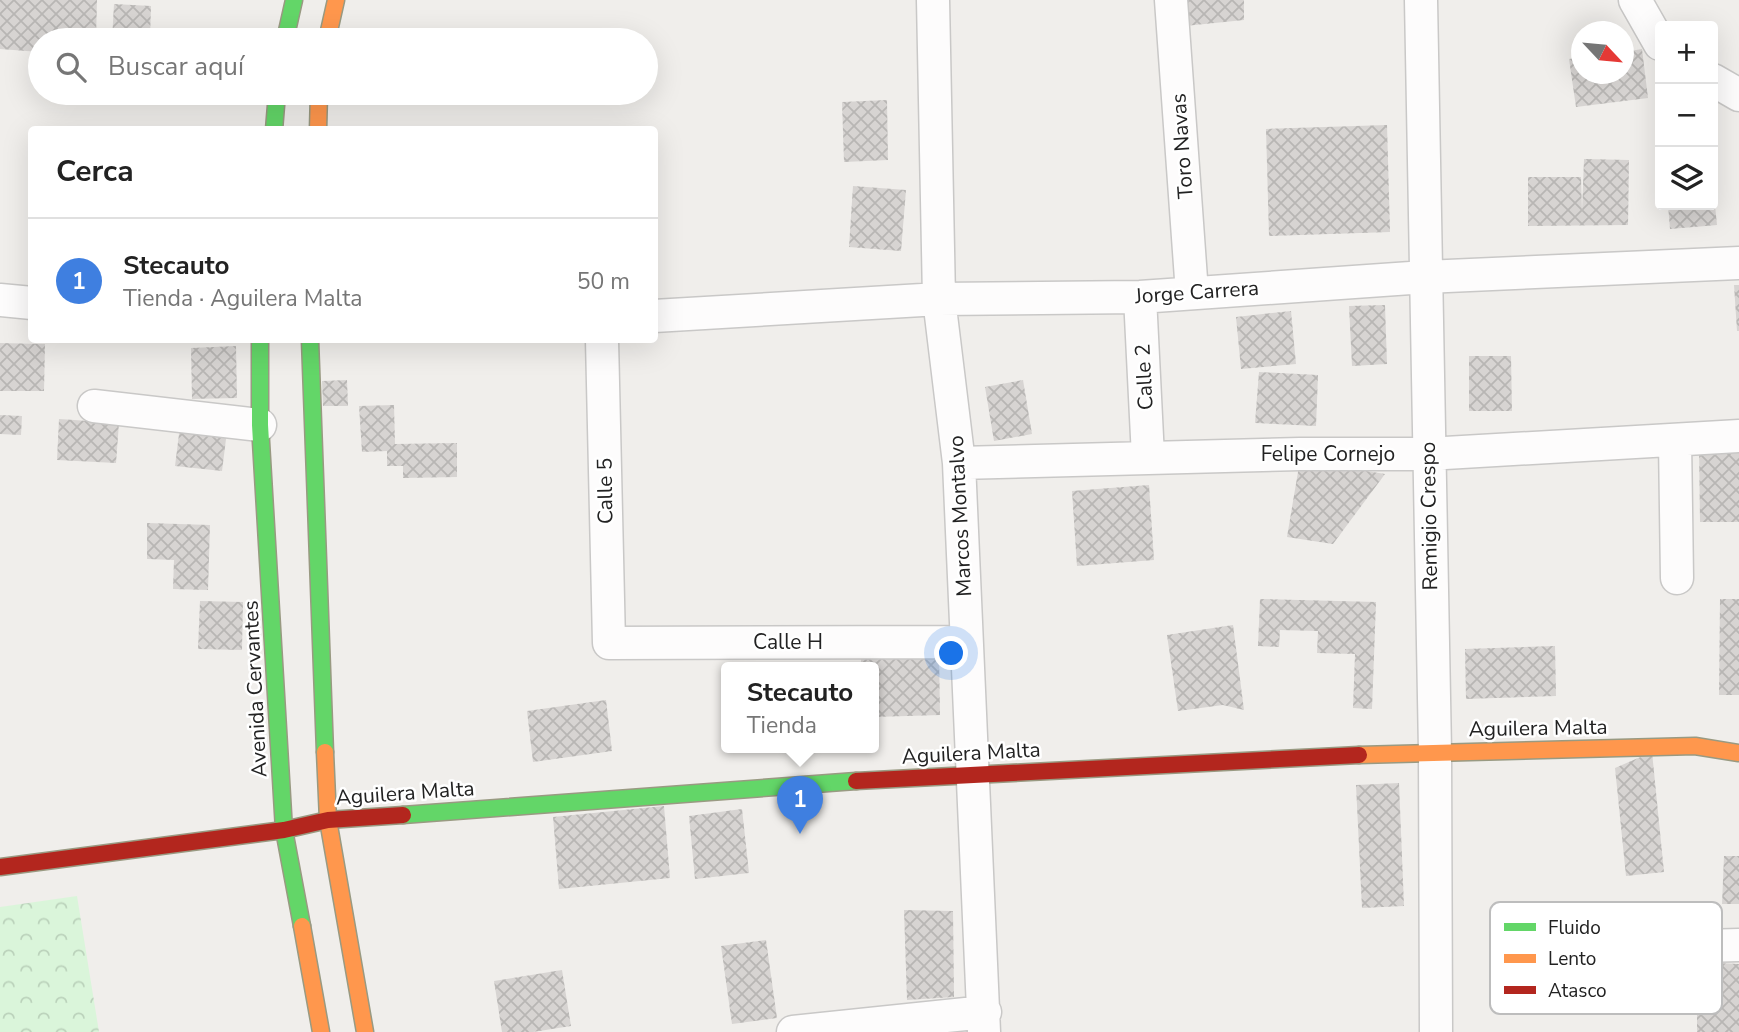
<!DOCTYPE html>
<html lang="es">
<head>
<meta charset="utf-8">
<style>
	body { margin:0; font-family:"Nunito Sans",sans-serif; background:#f6f6f6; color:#222 }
	.controls { position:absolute; right:21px; top:21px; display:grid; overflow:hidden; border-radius:7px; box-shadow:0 7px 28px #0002 }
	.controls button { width:63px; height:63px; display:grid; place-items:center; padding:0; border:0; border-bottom:2px solid #e0e0e0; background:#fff; color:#222; font:35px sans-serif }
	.compass { position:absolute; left:1571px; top:21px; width:63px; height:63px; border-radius:50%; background:#fff; box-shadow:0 7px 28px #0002; rotate:116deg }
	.you { position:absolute; left:952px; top:654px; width:24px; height:24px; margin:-18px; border:5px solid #fff; border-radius:50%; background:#1a73e8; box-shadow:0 0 0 10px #1a73e833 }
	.badge { display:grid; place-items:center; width:46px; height:46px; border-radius:50%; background:#d93025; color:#fff; font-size:23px; font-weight:700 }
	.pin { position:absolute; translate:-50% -58px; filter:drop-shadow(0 2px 4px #0008) }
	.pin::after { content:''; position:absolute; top:37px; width:24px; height:21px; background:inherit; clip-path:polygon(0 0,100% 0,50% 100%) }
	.popup { position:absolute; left:721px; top:662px; width:158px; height:91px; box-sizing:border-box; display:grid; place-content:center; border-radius:7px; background:#fff; filter:drop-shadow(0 2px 5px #0005); font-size:23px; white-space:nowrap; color:#767676 }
	.popup b { font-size:26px; color:#222 }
	.popup::after { content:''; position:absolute; left:50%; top:100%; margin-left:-14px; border:14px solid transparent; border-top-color:#fff }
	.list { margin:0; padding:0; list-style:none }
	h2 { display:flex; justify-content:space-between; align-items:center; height:91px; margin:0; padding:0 28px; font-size:30px }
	h2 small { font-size:23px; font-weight:400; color:#767676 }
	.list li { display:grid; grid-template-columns:46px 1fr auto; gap:21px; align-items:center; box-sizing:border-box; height:126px; padding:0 28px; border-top:2px solid #e0e0e0 }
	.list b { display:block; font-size:26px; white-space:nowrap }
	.list p { margin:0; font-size:23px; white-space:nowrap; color:#767676 }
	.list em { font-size:23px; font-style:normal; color:#767676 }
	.icon { flex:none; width:38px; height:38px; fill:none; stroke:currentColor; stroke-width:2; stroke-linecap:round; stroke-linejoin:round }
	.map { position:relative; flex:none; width:1739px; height:1032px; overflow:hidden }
	.search { position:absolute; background:#fff; box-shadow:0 7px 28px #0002; left:28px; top:28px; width:630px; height:77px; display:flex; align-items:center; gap:18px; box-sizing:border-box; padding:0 24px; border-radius:38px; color:#767676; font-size:26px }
	.panel { position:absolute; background:#fff; box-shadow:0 7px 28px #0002; left:28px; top:126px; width:630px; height:217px; border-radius:7px }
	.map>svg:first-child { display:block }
	.park { fill:url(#park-crowns) }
	.building { fill:url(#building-cross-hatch) }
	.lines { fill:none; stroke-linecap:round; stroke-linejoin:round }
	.street-casing { stroke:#c9c8c7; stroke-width:35 }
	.fast-casing { stroke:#999a82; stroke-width:19 }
	.slow-casing { stroke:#999a82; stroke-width:19 }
	.jam-casing { stroke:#999a82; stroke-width:19 }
	.street { stroke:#fdfcfc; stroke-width:32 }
	.fast { stroke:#63d668; stroke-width:16 }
	.slow { stroke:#ff974d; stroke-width:16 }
	.jam { stroke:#b3261e; stroke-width:16 }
	.labels { text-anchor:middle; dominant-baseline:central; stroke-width:5; stroke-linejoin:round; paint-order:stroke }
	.street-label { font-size:21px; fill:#222; stroke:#fff }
	.key { fill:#fff; stroke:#bdbdbd; stroke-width:2 }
	.key-label { font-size:19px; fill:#222 }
</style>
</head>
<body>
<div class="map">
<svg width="1739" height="1032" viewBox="0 0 1739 1032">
	<defs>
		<pattern id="park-crowns" width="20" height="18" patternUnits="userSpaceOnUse" patternTransform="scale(1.75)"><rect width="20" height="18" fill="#daf5da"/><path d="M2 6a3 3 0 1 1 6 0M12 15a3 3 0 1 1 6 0" fill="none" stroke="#bbd2bb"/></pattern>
		<pattern id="building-cross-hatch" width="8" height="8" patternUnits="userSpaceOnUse" patternTransform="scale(1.75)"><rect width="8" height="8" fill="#d7d4d2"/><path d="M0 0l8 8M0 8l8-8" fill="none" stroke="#b8b6b4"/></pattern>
	</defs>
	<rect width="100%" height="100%" fill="#f0eeeb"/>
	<path class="park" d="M77,896L99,1032H0V907Z"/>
	<path class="building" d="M0,0H97L96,40H40V52L0,49Z
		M1185,0H1244V20L1185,26Z
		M114,4L151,6L150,40H112Z
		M194,30H216V40H193Z
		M1642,49L1648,98L1576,107L1569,59L1582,57V74H1624V52Z
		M887,100L888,160L844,162L842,102Z
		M1387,125L1390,232L1269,236L1266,129Z
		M1584,159L1629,160L1628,225L1528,226V177H1581L1582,212Z
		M853,186L906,190L901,251L849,247Z
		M1713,186L1717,225L1670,229L1668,205H1713Z
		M1734,285H1739V331H1737Z
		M1385,305L1387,364L1352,366L1349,306Z
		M1291,311L1296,364L1241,369L1236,317Z
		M0,343L45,344L44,391H0Z
		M236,346L237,398L192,399L191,348Z
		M1469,356H1511L1512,411H1469Z
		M1259,372L1318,375L1316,426L1255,423Z
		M347,380L348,406H323L322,381Z
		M1023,380L1032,434L994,441L985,387Z
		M394,405L395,444L457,443V477L403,478V466H387V451L362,452L359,406Z
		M0,415L22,416L21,435L0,434Z
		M59,419L119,423L116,463L57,460Z
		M180,426L227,431L222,471L175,466Z
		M1699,447H1739V522H1700Z
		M1300,460L1385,474L1333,544L1287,537Z
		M1149,485L1154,560L1077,566L1072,491Z
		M147,523L210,525L208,590L173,589L174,560L147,559Z
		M1260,599L1376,602L1372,709L1353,708L1355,654L1317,653L1318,631L1280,630L1279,647L1258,646Z
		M1720,599H1739V695H1719Z
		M200,601L243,602L242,650L198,649Z
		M1233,625L1244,710L1223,705L1178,711L1167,635Z
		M1555,646L1556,696L1466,699L1465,649Z
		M939,654L940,715L874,717V668H861V655Z
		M606,700L612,751L533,762L527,711Z
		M1652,752L1664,872L1626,876L1615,768Z
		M1399,783L1404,906L1362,908L1356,785Z
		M664,806L670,878L559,889L553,817Z
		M742,809L749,873L695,879L689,816Z
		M1724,856H1739V904H1722Z
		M904,910L953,911L954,997L907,1000Z
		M766,940L777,1018L732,1024L721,946Z
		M1697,962L1739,964V1032H1697Z
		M562,970L571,1026L533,1032H502L494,981Z"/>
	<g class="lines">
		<g class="street-casing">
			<path id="street" d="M933,0L939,299L959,463L984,1032
				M1171,0L1192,293
				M1421,0L1435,751L1436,1032
				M1635,0L1660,44
				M1713,80L1739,95
				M1140,297L1148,457
				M0,300L32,303
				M654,316L939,299L1140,297L1425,277L1739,263
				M602,340L609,643L966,642
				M94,406L260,425
				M1675,440L1677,578
				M959,463L1300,454H1428L1739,436
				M1703,946L1739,945
				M793,1032L985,1012"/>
		</g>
		<g class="fast-casing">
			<path id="fast" d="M285,40L294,0
				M274,130L277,93
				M260,340V425L284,830L302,926
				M310,340L325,752
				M403,815L856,781"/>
		</g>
		<g class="slow-casing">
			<path id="slow" d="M327,40L336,0
				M318,130L319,93
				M325,752L328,820L365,1032
				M1359,755L1695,746L1739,753
				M302,926L321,1032"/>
		</g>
		<g class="jam-casing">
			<path id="jam" d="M856,781L1359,755
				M0,867L284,830L328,820L403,815"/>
		</g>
		<use href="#street" class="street"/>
		<use href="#fast" class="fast"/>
		<use href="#slow" class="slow"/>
		<use href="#jam" class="jam"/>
	</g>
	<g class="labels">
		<g class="street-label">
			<text transform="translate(1182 146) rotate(-94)">Toro Navas</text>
			<text transform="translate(1197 292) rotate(-4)">Jorge Carrera</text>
			<text transform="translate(1144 377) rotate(-93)">Calle 2</text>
			<text x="1328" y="454">Felipe Cornejo</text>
			<text transform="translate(605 491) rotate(-91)">Calle 5</text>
			<text transform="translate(960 516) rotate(-93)">Marcos Montalvo</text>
			<text transform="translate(1429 516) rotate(-91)">Remigio Crespo</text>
			<text x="788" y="642">Calle H</text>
			<text transform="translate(255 689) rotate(-93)">Avenida Cervantes</text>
			<text transform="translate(1538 728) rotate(-1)">Aguilera Malta</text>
			<text transform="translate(971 753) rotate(-3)">Aguilera Malta</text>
			<text transform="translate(405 793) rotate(-4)">Aguilera Malta</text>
		</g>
	</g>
	<rect x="1490" y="902" width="232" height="112" rx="10" class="key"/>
	<rect x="1504" y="923" width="32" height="8" fill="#63d668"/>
	<rect x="1504" y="954" width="32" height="9" fill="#ff974d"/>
	<rect x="1504" y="986" width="32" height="8" fill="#b3261e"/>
	<g class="key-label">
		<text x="1548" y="934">Fluido</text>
		<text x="1548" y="965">Lento</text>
		<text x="1548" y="997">Atasco</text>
	</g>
</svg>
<div class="controls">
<button>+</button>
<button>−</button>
<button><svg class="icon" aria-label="layers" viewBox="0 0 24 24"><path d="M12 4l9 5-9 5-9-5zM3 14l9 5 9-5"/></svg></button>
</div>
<svg class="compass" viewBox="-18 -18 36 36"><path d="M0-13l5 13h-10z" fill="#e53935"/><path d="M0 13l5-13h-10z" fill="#767676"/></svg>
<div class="you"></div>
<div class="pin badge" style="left:800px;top:834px;background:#3f7fe0">1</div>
<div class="popup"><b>Stecauto</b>Tienda</div>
<div class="search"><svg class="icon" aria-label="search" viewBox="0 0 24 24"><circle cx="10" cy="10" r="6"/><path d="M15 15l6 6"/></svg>Buscar aquí</div>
<section class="panel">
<h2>Cerca<small></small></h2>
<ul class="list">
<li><span class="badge" style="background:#3f7fe0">1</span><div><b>Stecauto</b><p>Tienda · Aguilera Malta</p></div><em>50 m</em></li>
</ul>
</section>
</div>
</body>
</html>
